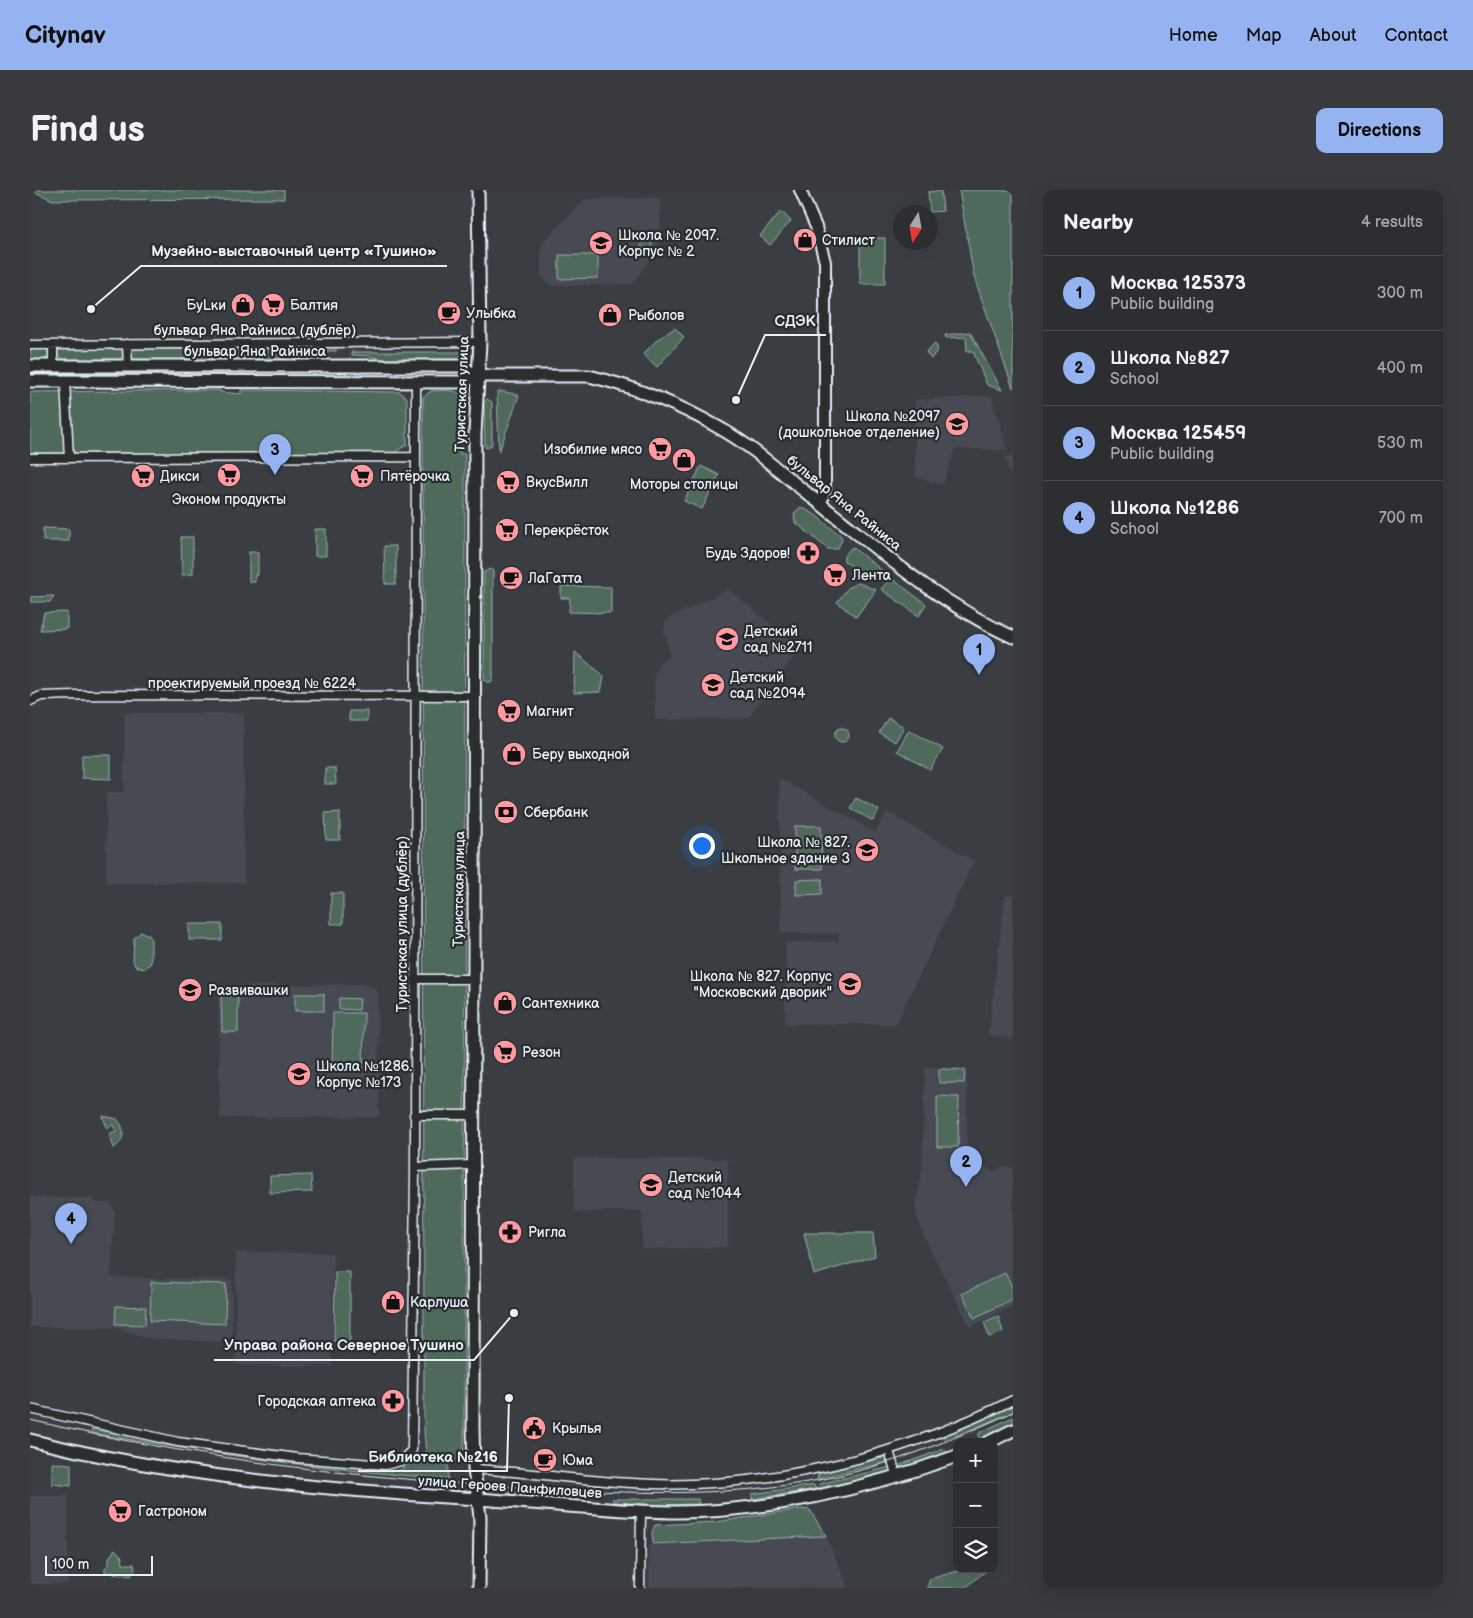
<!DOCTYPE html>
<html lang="en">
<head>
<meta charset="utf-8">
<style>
	body { margin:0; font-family:"Balsamiq Sans",sans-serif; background:#383a3e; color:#f1f3f6 }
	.controls { position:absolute; right:15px; bottom:15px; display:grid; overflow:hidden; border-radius:10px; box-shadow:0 5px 20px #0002 }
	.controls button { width:45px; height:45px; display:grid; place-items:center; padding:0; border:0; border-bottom:1px solid #484a4d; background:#2c2e32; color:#f1f3f6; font:25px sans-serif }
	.compass { position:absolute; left:863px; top:15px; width:45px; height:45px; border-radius:50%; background:#2c2e32; box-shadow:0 5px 20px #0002; rotate:191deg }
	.scale { position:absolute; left:15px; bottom:12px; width:108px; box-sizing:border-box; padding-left:5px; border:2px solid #e8f1f8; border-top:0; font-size:14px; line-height:18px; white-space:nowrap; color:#e8f1f8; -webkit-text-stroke:4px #2a2d2e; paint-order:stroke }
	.you { position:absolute; left:671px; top:655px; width:18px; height:18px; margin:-12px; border:4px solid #fff; border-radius:50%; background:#1a73e8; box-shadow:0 0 0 8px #1a73e833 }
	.badge { display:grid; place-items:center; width:32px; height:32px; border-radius:50%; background:#95b2f1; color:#111; font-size:16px; font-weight:700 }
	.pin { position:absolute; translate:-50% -41px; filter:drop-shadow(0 1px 2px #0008) }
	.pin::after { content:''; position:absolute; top:26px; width:18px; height:15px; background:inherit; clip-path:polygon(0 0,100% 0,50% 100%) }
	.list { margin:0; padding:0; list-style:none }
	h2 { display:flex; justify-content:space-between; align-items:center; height:65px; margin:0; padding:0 20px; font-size:21px }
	h2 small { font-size:16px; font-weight:400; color:#a6a8ac }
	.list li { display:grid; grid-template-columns:32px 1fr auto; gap:15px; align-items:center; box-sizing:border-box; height:75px; padding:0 20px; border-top:1px solid #484a4d }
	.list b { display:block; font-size:19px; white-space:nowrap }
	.list p { margin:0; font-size:16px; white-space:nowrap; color:#a6a8ac }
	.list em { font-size:16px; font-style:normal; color:#a6a8ac }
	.icon { flex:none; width:28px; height:28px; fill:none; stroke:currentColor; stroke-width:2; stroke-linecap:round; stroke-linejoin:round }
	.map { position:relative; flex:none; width:983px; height:1398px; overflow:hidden; border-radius:10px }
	header { display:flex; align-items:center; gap:30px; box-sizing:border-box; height:70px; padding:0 25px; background:#95b2f1; color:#111 }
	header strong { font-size:24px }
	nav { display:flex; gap:28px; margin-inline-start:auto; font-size:18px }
	.intro { display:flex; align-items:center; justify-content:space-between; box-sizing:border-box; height:120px; padding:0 30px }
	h1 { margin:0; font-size:35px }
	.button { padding:12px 22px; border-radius:10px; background:#95b2f1; color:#111; font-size:18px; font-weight:700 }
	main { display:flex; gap:30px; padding:0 30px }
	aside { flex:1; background:#2c2e32; border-radius:10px; box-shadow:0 5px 20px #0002 }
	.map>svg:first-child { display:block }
	.built { fill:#464a52 }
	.green { fill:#506b5a; stroke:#9caea9 }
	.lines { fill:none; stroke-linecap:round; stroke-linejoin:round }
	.minor-casing { stroke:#e8f1f8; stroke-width:11 }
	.tertiary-casing { stroke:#e8f1f8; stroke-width:14 }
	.secondary-casing { stroke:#e8f1f8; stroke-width:15 }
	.minor { stroke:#2a2d2e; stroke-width:8 }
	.tertiary { stroke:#2a2d2e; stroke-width:10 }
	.secondary { stroke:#2a2d2e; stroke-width:11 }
	.tram { stroke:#e8f1f8; stroke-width:1 }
	.labels { text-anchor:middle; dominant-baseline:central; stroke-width:4.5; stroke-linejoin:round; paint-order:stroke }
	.poi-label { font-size:14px; fill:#e8f1f8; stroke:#2a2d2e; text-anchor:start }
	.street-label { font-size:14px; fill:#e8f1f8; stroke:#2a2d2e }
	.leader { fill:none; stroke:#e8f1f8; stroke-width:2 }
	.callout-dot { fill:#e8f1f8; stroke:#2a2d2e; stroke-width:2 }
	.callout-label { font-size:15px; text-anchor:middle; font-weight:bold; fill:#e8f1f8; stroke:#2a2d2e; stroke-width:4.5; stroke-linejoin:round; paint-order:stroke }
</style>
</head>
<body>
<header>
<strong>Citynav</strong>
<nav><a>Home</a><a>Map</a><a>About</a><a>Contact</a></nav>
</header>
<div class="intro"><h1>Find us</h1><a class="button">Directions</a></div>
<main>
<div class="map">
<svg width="983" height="1398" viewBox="0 0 983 1398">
	<rect width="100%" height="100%" fill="#3a3e43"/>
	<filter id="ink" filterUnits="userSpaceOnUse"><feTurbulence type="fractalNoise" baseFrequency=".02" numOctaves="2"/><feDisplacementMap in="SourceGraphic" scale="10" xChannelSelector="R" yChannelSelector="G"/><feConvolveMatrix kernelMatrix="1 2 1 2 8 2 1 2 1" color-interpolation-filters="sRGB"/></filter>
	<g filter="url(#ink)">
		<path class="built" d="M630,8L631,52L603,94L522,96L511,86V54L555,9Z
			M954,206L962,207L977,260L925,259L913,295L885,287V210Z
			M983,266V293L975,267Z
			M698,399L770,458L718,528L625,530L624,484L630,472L640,466L634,440L635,434L638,429Z
			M94,523H214V693H76V602H94Z
			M749,588L845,642L857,622L944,671L866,834H755L756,752H808L809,744L751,743Z
			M983,705V849L958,845L975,706Z
			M338,794L347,800L348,806L349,927L190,928L188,796Z
			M895,877L937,878V965L963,982L970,977H983V1116L940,1137L893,1045L886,1025V1011L892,980Z
			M544,968L698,969V1057L612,1059V1021L544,1022Z
			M0,1007L62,1008L66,1013H81L85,1022L81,1087L202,1090V1153L116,1148L86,1138L0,1137Z
			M206,1062L303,1063L302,1176L205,1175Z
			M0,1306H38V1394H0Z
			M796,1346L819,1398H619V1355Z"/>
		<path class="green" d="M0,0H254V9L23,10Z
			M929,0H983V198L944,87Z
			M911,1L913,21L900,22L898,2Z
			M751,21L761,31L740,55L730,46Z
			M614,43L624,44L621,59L611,57Z
			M830,48H855V94H830Z
			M529,65H568V88L529,89Z
			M645,138L654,147L627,177L613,164L628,149Z
			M940,142L972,200L957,195L943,161H937L936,147L916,148L915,145Z
			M905,153L908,159L901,169L896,162Z
			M33,156V160L87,159L88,156L94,159L95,164L88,170L34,171L27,164L28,158Z
			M103,156V159H265L266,156H276V161H264L263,166L249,169L106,170L101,168L100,159Z
			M283,156H306V161H283Z
			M0,158H16L20,166L12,171H0Z
			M321,162H436L425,171L354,170L339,166L321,165Z
			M190,200V202L211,204V200L370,202L377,208V255L363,263H0V202Z
			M401,201C413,201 431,197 435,211L430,264H435L434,1272L408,1269V1265L396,1264L394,1242L393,207Z
			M470,201L489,205L469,262L467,202Z
			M457,209L462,212V255L457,258L455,257L454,212Z
			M671,276L689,285L672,319L654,311Z
			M771,317L784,324L811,346L812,350L807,359H798L765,332L764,323Z
			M13,338L39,339V351H13Z
			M285,339H296V366H285Z
			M151,347H163V384L152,385Z
			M354,356H366V394H355Z
			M822,357L854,382L851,389L841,390L814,371V366Z
			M219,362H228V385H225V392H219Z
			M460,379L463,381V489L461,492H457L454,489V382Z
			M861,388L896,414L889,426L851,399Z
			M829,393L846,400L826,427L807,412L819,397Z
			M531,396L581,397V423L539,422L540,408H531Z
			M24,406L20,412H0V407Z
			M37,422V439L10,440L14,423Z
			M545,462L574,486L571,502L544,503Z
			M319,521H337V531H319Z
			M858,528L874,537L865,552L849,543Z
			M805 545a7 7 0 1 1 14 0a7 7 0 1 1-14 0Z
			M879,540L913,559L900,580L867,561Z
			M52,565H81V589L52,588Z
			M295,578H305L306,594H295Z
			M826,608L849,620L843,631L820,618Z
			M310,622V650H296L295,623Z
			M765,636H791L792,679H765Z
			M792,689V704L766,705V690Z
			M301,703H313V734H301Z
			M159,734H192V750H159Z
			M111,742L119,745L121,751V773L114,779L105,776L103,770L104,748Z
			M265,804H294V821H265Z
			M191,806H208V842H192Z
			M309,808L330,809L329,820L309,819Z
			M303,823H334L333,879L302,878Z
			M909,879L935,880L934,893H909Z
			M907,906L929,907L928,957H907Z
			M73,926L87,929C96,939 95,950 84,958L79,944L86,941L83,935L77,938Z
			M281,985L282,1002L240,1003V986Z
			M774,1043H843L845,1066L784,1085Z
			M305,1082H320V1151H304Z
			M975,1083L983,1098V1109L944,1128L932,1104Z
			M121,1092L196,1094L195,1134L120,1131Z
			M86,1116L116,1117L115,1135L85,1134Z
			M968,1126L973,1142L959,1147L954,1132Z
			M983,1214V1222L916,1250L914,1245Z
			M983,1227V1233L949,1249V1243Z
			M62,1239L191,1262L357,1281L370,1280L382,1271L418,1274V1289C298,1280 180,1264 61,1243Z
			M914,1259L917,1262L872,1279L868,1278L870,1275Z
			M856,1267L861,1271L787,1289L789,1283Z
			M22,1273L41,1274V1296L22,1294Z
			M861,1277L860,1282L790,1299L789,1294Z
			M784,1295L786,1299L722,1309V1304Z
			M477,1302L529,1305L533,1307L485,1305Z
			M582,1309H668L669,1314L633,1315L584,1312Z
			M771,1319L780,1320L796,1346L623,1354L622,1342L625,1335L686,1332Z
			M85,1359L92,1367L93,1374H104L105,1380L101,1386L75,1382V1378L79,1374V1368Z
			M935,1379H958L935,1398H897L900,1389Z"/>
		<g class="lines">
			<g class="minor-casing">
				<path id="minor" d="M97,154L98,176
					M0,155L450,152
					M23,155V176
					M35,191L39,268
					M0,268L386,267
					M0,511L11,506L45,505L445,506
					M385,789H444
					M384,925H444
					M385,977L443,975
					M0,1219L148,1252L267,1268L355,1275L371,1271L382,1260L385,983L386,192
					M859,1261L867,1287
					M444,1279C516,1283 590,1297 663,1294C774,1290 884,1259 983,1210
					M610,1398L611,1320"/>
			</g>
			<g class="tertiary-casing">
				<path id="tertiary" d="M770,0L786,37L795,72V299L791,314"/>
			</g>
			<g class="secondary-casing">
				<path id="secondary" d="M448,0L450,152L445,244L443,1237L444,1279L450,1327L449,1398
					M0,176H430L448,186
					M0,191L430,192L448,186H559C605,197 652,216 693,240C724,258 750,282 778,304C844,356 906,412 983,447
					M0,1250C147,1287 297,1300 448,1309C512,1313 577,1321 641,1322C735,1323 839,1298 927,1266
					M959,1252L983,1240"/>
			</g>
			<use href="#minor" class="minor"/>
			<use href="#tertiary" class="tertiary"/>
			<use href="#secondary" class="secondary"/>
			<path class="tram" d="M0,1230C165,1269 334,1289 503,1298C601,1303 697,1308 794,1289C859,1276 922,1250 983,1222"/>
		</g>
	</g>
	<defs>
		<g id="shop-disc" transform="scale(1.25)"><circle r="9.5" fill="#ff9aa2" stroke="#2a2d2e"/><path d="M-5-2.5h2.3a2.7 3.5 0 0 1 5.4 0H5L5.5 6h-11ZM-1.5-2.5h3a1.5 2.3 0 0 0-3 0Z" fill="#111"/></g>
		<g id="school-disc" transform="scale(1.25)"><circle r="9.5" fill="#ff9aa2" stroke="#2a2d2e"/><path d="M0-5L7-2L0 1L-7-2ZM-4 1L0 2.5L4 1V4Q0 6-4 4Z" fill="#111"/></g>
		<g id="supermarket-disc" transform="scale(1.25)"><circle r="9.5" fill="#ff9aa2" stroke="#2a2d2e"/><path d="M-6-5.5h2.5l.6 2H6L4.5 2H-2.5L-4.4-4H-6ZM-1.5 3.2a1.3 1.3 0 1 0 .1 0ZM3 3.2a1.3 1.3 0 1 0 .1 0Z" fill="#111"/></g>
		<g id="cafe-disc" transform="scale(1.25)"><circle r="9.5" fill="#ff9aa2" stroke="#2a2d2e"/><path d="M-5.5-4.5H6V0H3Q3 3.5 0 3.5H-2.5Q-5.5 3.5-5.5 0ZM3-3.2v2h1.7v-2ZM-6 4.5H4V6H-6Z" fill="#111"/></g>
		<g id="pharmacy-disc" transform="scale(1.25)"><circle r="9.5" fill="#ff9aa2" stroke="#2a2d2e"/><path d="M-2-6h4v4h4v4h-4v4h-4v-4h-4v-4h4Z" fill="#111"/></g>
		<g id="bank-disc" transform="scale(1.25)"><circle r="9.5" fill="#ff9aa2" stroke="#2a2d2e"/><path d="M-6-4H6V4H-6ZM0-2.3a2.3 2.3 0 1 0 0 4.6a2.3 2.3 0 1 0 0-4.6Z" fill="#111"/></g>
		<g id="civic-disc" transform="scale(1.25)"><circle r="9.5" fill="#ff9aa2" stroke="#2a2d2e"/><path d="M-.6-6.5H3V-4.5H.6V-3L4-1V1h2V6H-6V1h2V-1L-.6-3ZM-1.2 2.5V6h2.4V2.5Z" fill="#111"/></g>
	</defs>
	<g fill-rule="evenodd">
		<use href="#shop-disc" x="775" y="50"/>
		<use href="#school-disc" x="571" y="53"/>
		<use href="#shop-disc" x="213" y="115"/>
		<use href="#supermarket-disc" x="243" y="115"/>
		<use href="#cafe-disc" x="419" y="123"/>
		<use href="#shop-disc" x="580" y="125"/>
		<use href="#school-disc" x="927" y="234"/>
		<use href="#supermarket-disc" x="630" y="259"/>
		<use href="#shop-disc" x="654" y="270"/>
		<use href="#supermarket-disc" x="199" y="285"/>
		<use href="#supermarket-disc" x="113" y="286"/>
		<use href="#supermarket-disc" x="332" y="286"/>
		<use href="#supermarket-disc" x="478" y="292"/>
		<use href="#supermarket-disc" x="477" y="340"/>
		<use href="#pharmacy-disc" x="778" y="363"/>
		<use href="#supermarket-disc" x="805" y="385"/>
		<use href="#cafe-disc" x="481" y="388"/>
		<use href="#school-disc" x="697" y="449"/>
		<use href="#school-disc" x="683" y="495"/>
		<use href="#supermarket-disc" x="479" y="521"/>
		<use href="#shop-disc" x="484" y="564"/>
		<use href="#bank-disc" x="476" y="622"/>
		<use href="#school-disc" x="837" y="660"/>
		<use href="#school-disc" x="820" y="794"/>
		<use href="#school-disc" x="160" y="800"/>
		<use href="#shop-disc" x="475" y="813"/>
		<use href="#supermarket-disc" x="475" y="862"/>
		<use href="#school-disc" x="269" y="884"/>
		<use href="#school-disc" x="621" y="995"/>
		<use href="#pharmacy-disc" x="480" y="1042"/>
		<use href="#shop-disc" x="363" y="1112"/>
		<use href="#pharmacy-disc" x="363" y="1211"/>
		<use href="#civic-disc" x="504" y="1238"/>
		<use href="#cafe-disc" x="515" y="1270"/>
		<use href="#supermarket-disc" x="90" y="1321"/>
	</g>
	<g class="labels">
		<g class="poi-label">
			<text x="588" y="45">Школа № 2097.<tspan x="588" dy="16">Корпус № 2</tspan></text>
			<text x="792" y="50">Стилист</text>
			<text x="196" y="115" text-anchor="end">БуLки</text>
			<text x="260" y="115">Балтия</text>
			<text x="436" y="123">Улыбка</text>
			<text x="598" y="125">Рыболов</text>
			<text x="910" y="226" text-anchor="end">Школа №2097<tspan x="910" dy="16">(дошкольное отделение)</tspan></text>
			<text x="612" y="259" text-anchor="end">Изобилие мясо</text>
			<text x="130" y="286">Дикси</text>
			<text x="350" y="286">Пятёрочка</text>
			<text x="496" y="292">ВкусВилл</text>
			<text x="654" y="294" text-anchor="middle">Моторы столицы</text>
			<text x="199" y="309" text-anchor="middle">Эконом продукты</text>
			<text x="494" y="340">Перекрёсток</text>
			<text x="760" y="363" text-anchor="end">Будь Здоров!</text>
			<text x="822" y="385">Лента</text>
			<text x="498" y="388">ЛаГатта</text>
			<text x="714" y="441">Детский<tspan x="714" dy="16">сад №2711</tspan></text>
			<text x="700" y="487">Детский<tspan x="700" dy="16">сад №2094</tspan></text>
			<text x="496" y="521">Магнит</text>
			<text x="502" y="564">Беру выходной</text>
			<text x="494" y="622">Сбербанк</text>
			<text x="820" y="652" text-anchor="end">Школа № 827.<tspan x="820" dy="16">Школьное здание 3</tspan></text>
			<text x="802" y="786" text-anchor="end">Школа № 827. Корпус<tspan x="802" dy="16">"Московский дворик"</tspan></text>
			<text x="178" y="800">Развивашки</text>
			<text x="492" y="813">Сантехника</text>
			<text x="492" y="862">Резон</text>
			<text x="286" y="876">Школа №1286.<tspan x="286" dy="16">Корпус №173</tspan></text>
			<text x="638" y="987">Детский<tspan x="638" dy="16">сад №1044</tspan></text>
			<text x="498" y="1042">Ригла</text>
			<text x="380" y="1112">Карлуша</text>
			<text x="346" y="1211" text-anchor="end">Городская аптека</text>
			<text x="522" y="1238">Крылья</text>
			<text x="532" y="1270">Юма</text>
			<text x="108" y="1321">Гастроном</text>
		</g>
		<g class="street-label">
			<text x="225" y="140">бульвар Яна Райниса (дублёр)</text>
			<text x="225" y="161">бульвар Яна Райниса</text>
			<text transform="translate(432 204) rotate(-88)">Туристская улица</text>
			<text transform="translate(814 313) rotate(39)">бульвар Яна Райниса</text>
			<text x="222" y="493">проектируемый проезд № 6224</text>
			<text transform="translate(429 699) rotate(-89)">Туристская улица</text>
			<text transform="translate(372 734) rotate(-90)">Туристская улица (дублёр)</text>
			<text transform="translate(480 1297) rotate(4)">улица Героев Панфиловцев</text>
		</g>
	</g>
	<path class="leader" d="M61 119L111 76H417M706 210L735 145H796M484 1123L444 1170H184M479 1208L477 1281H328"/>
	<g class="callout-dot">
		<circle cx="61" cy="119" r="5"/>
		<circle cx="706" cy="210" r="5"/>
		<circle cx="484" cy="1123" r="5"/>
		<circle cx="479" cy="1208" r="5"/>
	</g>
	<g class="callout-label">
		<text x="264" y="66">Музейно-выставочный центр «Тушино»</text>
		<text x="765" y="136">СДЭК</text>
		<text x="314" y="1160">Управа района Северное Тушино</text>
		<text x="403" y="1272">Библиотека №216</text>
	</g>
</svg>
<div class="controls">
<button>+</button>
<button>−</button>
<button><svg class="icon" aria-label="layers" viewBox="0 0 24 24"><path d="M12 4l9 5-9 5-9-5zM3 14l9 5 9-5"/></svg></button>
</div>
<svg class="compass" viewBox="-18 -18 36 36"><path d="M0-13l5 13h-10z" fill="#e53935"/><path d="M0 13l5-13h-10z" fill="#a6a8ac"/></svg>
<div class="scale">100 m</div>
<div class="you"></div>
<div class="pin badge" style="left:949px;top:485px">1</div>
<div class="pin badge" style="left:936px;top:997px">2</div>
<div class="pin badge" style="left:245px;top:285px">3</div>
<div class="pin badge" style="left:41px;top:1054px">4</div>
</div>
<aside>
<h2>Nearby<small>4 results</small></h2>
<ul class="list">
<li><span class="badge">1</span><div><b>Москва 125373</b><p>Public building</p></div><em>300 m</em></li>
<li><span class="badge">2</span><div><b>Школа №827</b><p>School</p></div><em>400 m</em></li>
<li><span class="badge">3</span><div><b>Москва 125459</b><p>Public building</p></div><em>530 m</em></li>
<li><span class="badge">4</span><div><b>Школа №1286</b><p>School</p></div><em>700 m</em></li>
</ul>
</aside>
</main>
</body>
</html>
